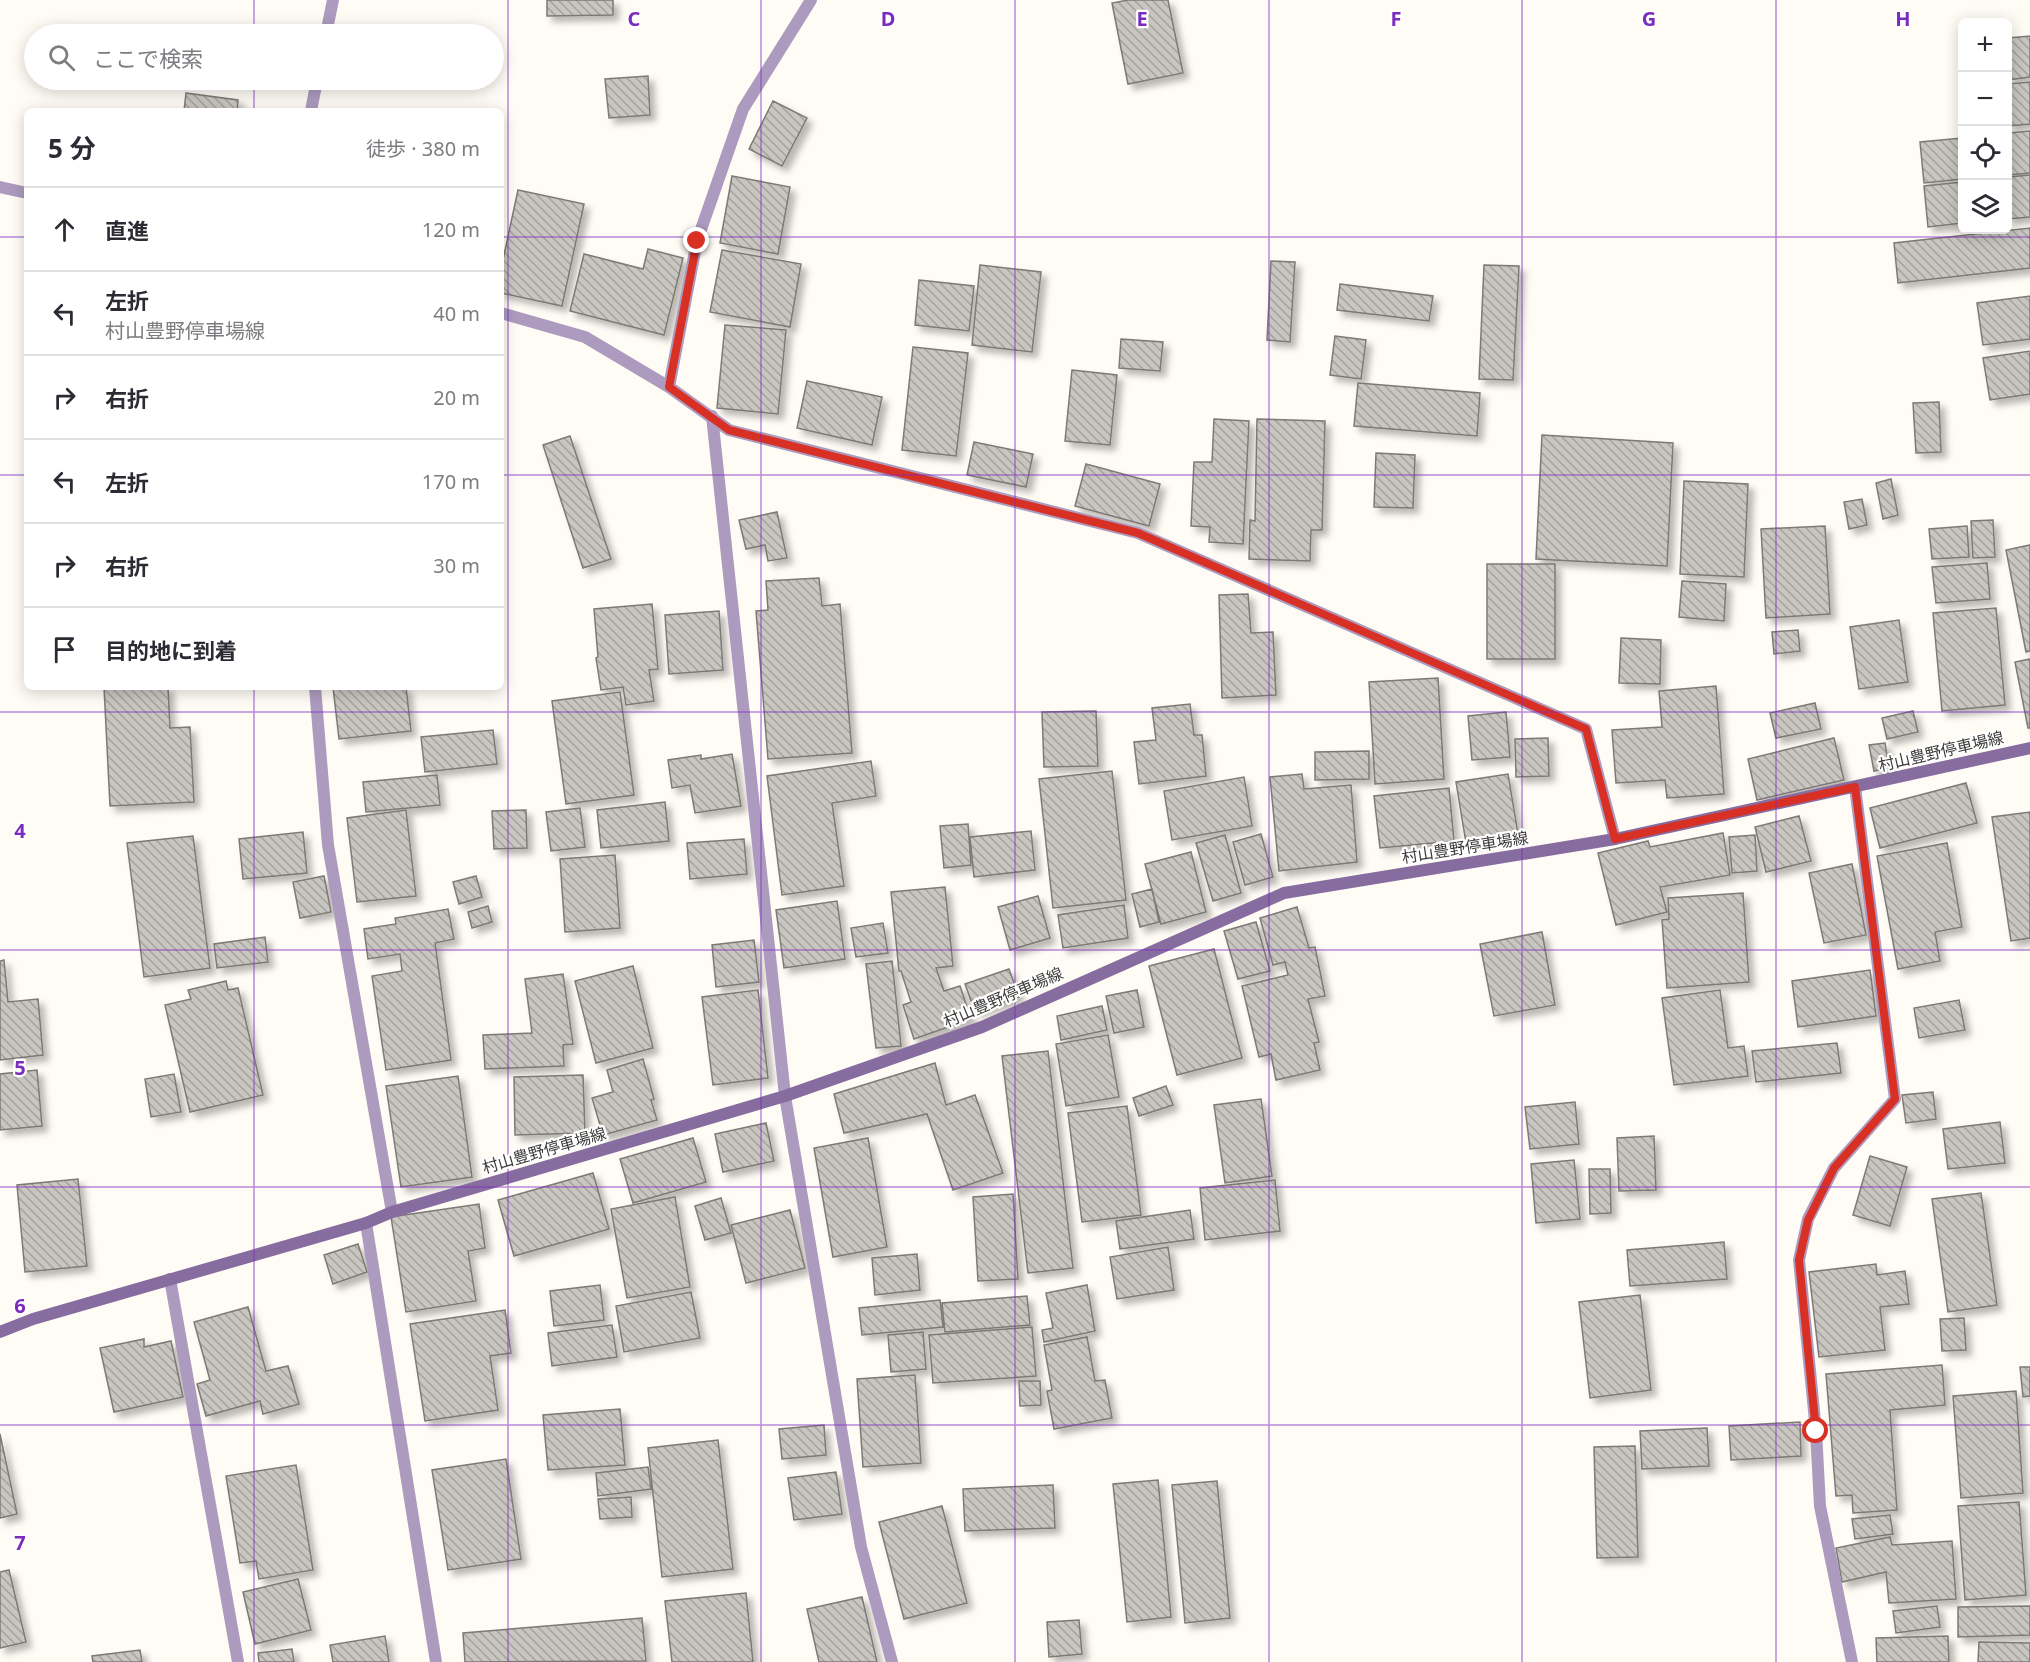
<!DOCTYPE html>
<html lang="ja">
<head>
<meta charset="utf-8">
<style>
	body { margin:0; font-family:"Noto Sans","Noto Sans JP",sans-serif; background:#f7f7f7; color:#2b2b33 }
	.controls { position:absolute; right:18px; top:18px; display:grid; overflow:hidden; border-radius:9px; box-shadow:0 3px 15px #0003 }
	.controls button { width:54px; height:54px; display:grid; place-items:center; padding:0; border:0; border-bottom:2px solid #e1e1e2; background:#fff; color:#2b2b33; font:30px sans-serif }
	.stop { position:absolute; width:18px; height:18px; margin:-14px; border:4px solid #d93025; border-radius:50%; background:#fff }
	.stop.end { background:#d93025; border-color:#fff; box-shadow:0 2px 6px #0008 }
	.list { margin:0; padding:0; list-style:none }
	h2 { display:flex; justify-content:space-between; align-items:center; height:78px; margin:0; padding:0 24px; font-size:26px }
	h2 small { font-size:20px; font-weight:400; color:#7c7c81 }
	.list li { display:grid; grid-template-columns:39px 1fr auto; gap:18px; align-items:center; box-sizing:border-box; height:84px; padding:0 24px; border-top:2px solid #e1e1e2 }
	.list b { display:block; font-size:22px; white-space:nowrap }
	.list p { margin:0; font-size:20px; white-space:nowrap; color:#7c7c81 }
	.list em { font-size:20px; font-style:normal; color:#7c7c81 }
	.icon { flex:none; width:33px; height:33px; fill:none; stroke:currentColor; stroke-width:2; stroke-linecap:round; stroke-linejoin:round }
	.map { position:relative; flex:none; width:2030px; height:1662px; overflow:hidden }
	.search { position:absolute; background:#fff; box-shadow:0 3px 15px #0003; left:24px; top:24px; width:480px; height:66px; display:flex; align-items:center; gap:15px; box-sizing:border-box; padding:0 21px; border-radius:33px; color:#7c7c81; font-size:22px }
	.panel { position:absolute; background:#fff; box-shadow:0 3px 15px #0003; left:24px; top:108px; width:480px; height:582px; border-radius:9px }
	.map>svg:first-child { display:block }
	.building { fill:url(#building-back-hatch); stroke:#7d7a75; stroke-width:1.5; filter:url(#shadow) }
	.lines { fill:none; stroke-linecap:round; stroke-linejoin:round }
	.lane { stroke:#ad9bbf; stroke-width:12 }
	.street { stroke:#ad9bbf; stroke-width:12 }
	.secondary { stroke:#876ca0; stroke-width:12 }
	.route { stroke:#d93025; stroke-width:8 }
	.grid { fill:none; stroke:#7b2cbf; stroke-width:1.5; stroke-opacity:0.55 }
	.labels { text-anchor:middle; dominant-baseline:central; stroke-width:4.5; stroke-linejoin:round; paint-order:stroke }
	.street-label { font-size:16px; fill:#3c3b39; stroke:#fff }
	.grid-label { font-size:20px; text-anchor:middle; font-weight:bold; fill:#7b2cbf; stroke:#fff; stroke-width:4.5; stroke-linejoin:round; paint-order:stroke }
</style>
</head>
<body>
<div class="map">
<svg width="2030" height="1662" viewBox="0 0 2030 1662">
	<defs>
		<pattern id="building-back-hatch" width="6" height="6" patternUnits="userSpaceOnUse" patternTransform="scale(1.5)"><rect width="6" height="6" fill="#c9c6c1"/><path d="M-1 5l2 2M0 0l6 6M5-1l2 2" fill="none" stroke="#a4a29e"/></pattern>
		<filter id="shadow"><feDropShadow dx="5.5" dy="5.5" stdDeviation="3" flood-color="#0004"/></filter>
	</defs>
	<rect width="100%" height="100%" fill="#fffbf5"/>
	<path class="building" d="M547,0H613V15L547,16Z
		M1128,0H1168L1183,73L1128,84L1112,3Z
		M2030,36V77L2008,80V38Z
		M648,76L650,115L609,118L605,79Z
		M2030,82V124L2008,126V84Z
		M186,93L238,100L237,111H184Z
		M773,101L807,118L782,166L749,149Z
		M2030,131V173L2008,175V133Z
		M1962,138V179L1924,183L1920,142Z
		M2030,175V217L2008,219V177Z
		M732,176L790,187L778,254L720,243Z
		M1962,182V223L1928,227L1924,186Z
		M518,190L584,204L562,306L501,293V269Z
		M2030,228V268L1898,283L1894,243Z
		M648,249L683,258L664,335L570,311L584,254L643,269Z
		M722,250L801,264L790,327L710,312Z
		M1271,261L1295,262L1290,342L1267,340Z
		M980,265L1041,272L1032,352L972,345Z
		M1484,265L1519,266L1513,380L1479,379Z
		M919,280L974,286L969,331L915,325Z
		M1340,284L1433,296L1429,321L1337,310Z
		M2030,296V339L1983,345L1977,303Z
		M725,325L786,330L778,414L717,408Z
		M1335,336L1366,340L1361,379L1330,375Z
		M1121,339L1163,342L1160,371L1119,368Z
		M913,347L968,353L956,456L902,450Z
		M2030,351V394L1990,400L1983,358Z
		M1072,370L1117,375L1110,445L1065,441Z
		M807,381L882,397L872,445L797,428Z
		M1358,383L1480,393L1477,436L1354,426Z
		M1939,402L1941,452L1916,453L1913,403Z
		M1214,419L1249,421L1243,544L1209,542L1210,527L1191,526L1194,462H1212Z
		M1257,419L1325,421L1322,530H1311L1310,561L1249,559L1250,520L1255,521Z
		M1542,435L1673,443L1667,566L1536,559Z
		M570,436L611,559L583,568L543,445Z
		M974,442L1033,454L1026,487L967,475Z
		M1376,453L1415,455L1413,508L1374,507Z
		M1086,464L1160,484L1149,526L1075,506Z
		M1891,479L1898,515L1883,519L1876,483Z
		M1684,481L1748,484L1744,577L1680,574Z
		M1862,499L1867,525L1849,529L1844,502Z
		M777,512L787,558L768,561L765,545L746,549L739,520Z
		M1993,520L1995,557L1973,558L1971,521Z
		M1825,526L1830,614L1766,618L1761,529Z
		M1967,526L1969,557L1932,559L1929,529Z
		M2030,545V651L2026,652L2006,550Z
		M1987,563L1990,599L1936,603L1932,567Z
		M1487,564H1555V659H1487Z
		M819,578L822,606L840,604L852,753L768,759L756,611L768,610L766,581Z
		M1682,581L1726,584L1724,621L1679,617Z
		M1248,594L1251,633L1273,632L1276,695L1222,698L1219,595Z
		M652,604L658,669L649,670L654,701L626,705L623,687L601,690L596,658L598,657L594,609Z
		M1996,608L2005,705L1942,711L1933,613Z
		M719,611L723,670L669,674L665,615Z
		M1899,620L1908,682L1859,689L1850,627Z
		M1798,630L1800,651L1774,654L1772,632Z
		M1621,638L1661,640L1660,684L1619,683Z
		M2030,659V728H2028L2015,662Z
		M1438,678L1444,779L1375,784L1369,682Z
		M1716,686L1724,794L1667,798L1665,780L1616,783L1612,730L1662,727L1659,691Z
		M104,687H168L170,728L190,727L194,802L110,806Z
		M333,687H406L411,731L339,739Z
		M620,692L634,795L566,804L552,701Z
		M1815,703L1821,729L1776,738L1770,713Z
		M1190,704L1194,735H1202L1206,776L1139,784L1134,742L1156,740L1152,708Z
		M1096,711L1098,766L1044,767L1042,712Z
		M1913,711L1918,732L1887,739L1882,718Z
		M1506,712L1510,757L1472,760L1468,716Z
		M493,730L497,764L425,772L421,737Z
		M1548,738L1549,776L1516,777L1515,739Z
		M1834,738L1844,780L1757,800L1748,759Z
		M1885,743L1889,768L1874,771L1869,745Z
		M1369,751V779L1315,780V752Z
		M732,754L741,806L695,813L690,785L672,788L668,760L701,755V759Z
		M871,761L876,796L832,803L844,886L782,895L767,776Z
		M1112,771L1126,900L1053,908L1039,779Z
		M1302,774L1304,789L1351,785L1357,862L1279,871L1270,777Z
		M1508,774L1518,834L1466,843L1456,782Z
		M437,775L440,805L366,812L363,782Z
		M1244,777L1252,826L1172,840L1164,791Z
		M1966,783L1977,823L1880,848L1870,808Z
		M1449,788L1454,841L1380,848L1374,796Z
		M665,802L669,841L601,848L597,810Z
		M580,808L585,847L551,851L546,812Z
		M406,810L416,896L357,902L347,818Z
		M526,810L527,848L494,849L492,811Z
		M2030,812V938L2011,941L1992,817Z
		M1799,816L1811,861L1766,872L1755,827Z
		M968,824L971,865L944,868L940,826Z
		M1031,831L1035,870L974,877L970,837Z
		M303,832L307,873L243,879L239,839Z
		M1723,833L1730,875L1660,887L1667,912L1616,925L1598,853L1648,841L1650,847Z
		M1261,834L1273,877L1245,885L1233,842Z
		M1225,835L1241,893L1213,901L1196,843Z
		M1755,835L1757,871L1732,873L1729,837Z
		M193,836L210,968L144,977L127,843Z
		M744,839L747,874L690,879L687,843Z
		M1947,843L1962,927L1935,932L1940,961L1898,969L1877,856Z
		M1191,852L1206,912L1161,924L1145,864Z
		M615,855L620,928L565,932L560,859Z
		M1852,864L1866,935L1824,943L1809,873Z
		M324,876L331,912L300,918L293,882Z
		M476,876L482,897L459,904L453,882Z
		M945,887L953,966L936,968L944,991L960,986L971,1019L914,1039L903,1005L911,1002L901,971H899L891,892Z
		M1152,889L1159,922L1140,927L1132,894Z
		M1743,893L1749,982L1667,988L1662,920L1669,919L1668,898Z
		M1038,896L1050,938L1010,950L998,907Z
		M837,901L845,959L784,968L776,910Z
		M1124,905L1128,938L1063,948L1058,915Z
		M488,906L492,922L472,928L468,912Z
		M1297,907L1309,948L1315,947L1325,996L1308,999L1319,1042L1314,1043L1320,1070L1276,1080L1271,1054L1259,1057L1242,986L1288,975L1285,962L1273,965L1260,918Z
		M448,909L454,939L435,943L451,1060L386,1070L372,976L402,971L400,954L368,959L364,929L396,924L395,918Z
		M1256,922L1270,971L1238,979L1224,931Z
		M883,923L888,953L856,957L851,928Z
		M1542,932L1555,1005L1494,1016L1480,944Z
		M265,937L268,962L217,968L214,944Z
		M754,940L759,982L716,987L712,945Z
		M1214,949L1242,1058L1177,1075L1149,966Z
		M4,960L8,1002L38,999L43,1055L0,1060V961Z
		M892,961L901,1046L876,1048L866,964Z
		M633,966L653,1048L596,1063L575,981Z
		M1009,969L1019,997L975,1012L965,984Z
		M1870,970L1876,1016L1798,1027L1792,981Z
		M563,974L573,1044L563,1045L564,1066L485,1069L483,1035L532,1033L525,979Z
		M226,981L228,990L238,988L263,1095L190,1112L165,1005L191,999L188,990Z
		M758,990L768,1078L713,1085L702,997Z
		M1137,990L1144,1027L1114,1033L1106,996Z
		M1720,990L1728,1048L1744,1046L1748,1076L1674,1085L1662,998Z
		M1959,1000L1965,1030L1919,1038L1914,1008Z
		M1102,1006L1107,1030L1061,1040L1057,1016Z
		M1108,1035L1119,1097L1066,1106L1056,1044Z
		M1837,1043L1841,1073L1756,1082L1752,1051Z
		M1048,1051L1073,1268L1028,1273L1002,1056Z
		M643,1059L654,1099L651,1100L657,1120L603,1135L592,1098L613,1092L607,1070Z
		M935,1063L946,1105L975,1095L1003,1173L953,1190L927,1114L844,1133L834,1094Z
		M37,1070L42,1126L0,1130V1074Z
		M174,1074L181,1112L151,1117L145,1079Z
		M583,1075L585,1133L515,1135L514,1077Z
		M458,1076L472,1177L401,1187L386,1086Z
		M1166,1086L1173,1105L1139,1116L1133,1098Z
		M1933,1092L1936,1119L1906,1123L1902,1095Z
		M1261,1099L1272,1176L1225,1183L1214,1105Z
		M1575,1102L1579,1144L1530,1149L1525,1107Z
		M1127,1106L1141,1215L1082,1222L1068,1113Z
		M2000,1122L2005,1163L1948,1169L1943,1129Z
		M766,1123L774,1161L723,1172L715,1134Z
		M1654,1136L1656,1190L1619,1191L1617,1138Z
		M693,1138L706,1182L633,1203L620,1159Z
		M868,1138L887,1247L833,1257L814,1148Z
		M1870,1156L1907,1167L1890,1226L1853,1215Z
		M1574,1160L1580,1219L1536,1223L1531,1164Z
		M1589,1169H1610L1611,1213L1590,1214Z
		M593,1173L609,1229L514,1256L498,1200Z
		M78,1179L87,1266L25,1272L17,1185Z
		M1275,1180L1280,1231L1205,1240L1200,1188Z
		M1981,1193L1997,1305L1948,1312L1932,1199Z
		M1013,1194L1018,1279L978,1281L973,1197Z
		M675,1197L690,1287L627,1298L611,1209Z
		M721,1198L731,1233L705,1240L695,1206Z
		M479,1204L485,1248L468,1251L476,1301L406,1312L391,1217Z
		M790,1210L805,1268L746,1283L731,1225Z
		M1190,1210L1194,1239L1120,1249L1116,1221Z
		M1724,1242L1727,1279L1630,1286L1627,1250Z
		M358,1244L367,1272L333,1284L324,1255Z
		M1168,1247L1174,1290L1117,1299L1110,1257Z
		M917,1254L920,1290L875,1295L872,1258Z
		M1876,1264L1877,1275L1905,1271L1909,1304L1880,1307L1885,1350L1819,1357L1809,1272Z
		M600,1285L604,1320L554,1326L550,1291Z
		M1087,1285L1095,1331L1044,1342L1042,1330L1053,1328L1046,1293Z
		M691,1292L700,1338L624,1352L616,1306Z
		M1640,1295L1651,1390L1590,1398L1579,1302Z
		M1027,1296L1030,1325L945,1332L942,1303Z
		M940,1300L943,1327L862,1335L859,1308Z
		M248,1307L266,1371L288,1366L299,1404L263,1414L260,1401L206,1416L197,1384L210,1380L194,1322Z
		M505,1310L511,1353L490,1356L498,1410L425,1421L410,1324Z
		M1964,1318L1966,1350L1942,1351L1940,1319Z
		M612,1325L617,1357L552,1366L548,1333Z
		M1032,1327L1036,1376L933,1383L929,1335Z
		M923,1332L926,1369L891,1372L888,1335Z
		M1087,1337L1095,1381L1105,1380L1112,1418L1054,1429L1047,1391L1052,1390L1044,1345Z
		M144,1339V1347L171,1341L183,1397L114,1412L100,1348Z
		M1942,1365L1945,1405L1890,1410L1897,1510L1853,1513L1852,1495L1836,1496L1826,1374Z
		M2020,1367H2030V1396L2023,1397Z
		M915,1375L921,1463L863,1467L857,1379Z
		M1019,1381H1040L1041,1405L1020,1406Z
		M2016,1391L2023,1493L1961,1498L1953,1396Z
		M620,1409L625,1465L548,1470L543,1415Z
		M1800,1422L1801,1456L1731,1460L1729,1426Z
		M824,1425L826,1455L782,1459L779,1429Z
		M1707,1428L1709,1466L1642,1469L1640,1431Z
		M0,1434L17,1514L0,1518Z
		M718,1440L733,1569L662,1577L648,1448Z
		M1635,1446L1638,1557L1597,1558L1594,1447Z
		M506,1459L521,1559L448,1570L432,1470Z
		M296,1465L313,1570L259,1579L256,1561L240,1563L226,1476Z
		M648,1467L651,1489L598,1496L596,1473Z
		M836,1472L842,1514L794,1520L788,1478Z
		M1158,1480L1171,1617L1127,1622L1113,1484Z
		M1217,1481L1230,1618L1185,1623L1172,1485Z
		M1053,1485L1055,1528L965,1531L963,1489Z
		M631,1497L632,1517L600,1519L598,1499Z
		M2019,1502L2026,1595L1965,1600L1958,1506Z
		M942,1506L967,1603L904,1619L879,1522Z
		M1890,1515L1893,1534L1855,1539L1852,1519Z
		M1890,1537L1892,1545L1952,1541L1956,1599L1889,1603L1886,1572L1842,1582L1836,1548Z
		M9,1570L26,1642L0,1648V1572Z
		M298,1579L311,1630L255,1644L243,1592Z
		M746,1593L753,1662H672L665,1601Z
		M862,1597L877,1662H819L807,1609Z
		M1937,1606L1940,1627L1896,1633L1893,1611Z
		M2030,1606V1635L1958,1637V1607Z
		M642,1618L646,1661L465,1662L463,1633Z
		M1079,1620L1082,1654L1049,1657L1047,1622Z
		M385,1636L389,1662H333L330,1645Z
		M1948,1636L1949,1662H1877L1876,1638Z
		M1979,1642L2030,1643V1662H1978Z
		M292,1649L294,1662H259L258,1653Z
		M140,1650L142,1662H93L92,1656Z"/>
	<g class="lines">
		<path class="lane" d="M170,1279L238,1662"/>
		<path class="street" d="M326,34L333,0
			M311,111L317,80
			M0,187L27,193
			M501,313L585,337L669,387L729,430L1138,533L1586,729L1615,839
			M669,387L697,241L743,109L811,0
			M712,416L785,1096L861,1547L892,1662
			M315,687L328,845L392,1212
			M366,1223L436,1662
			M1852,1662L1820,1506L1816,1431L1799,1260L1808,1219L1834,1168L1895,1099L1855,787"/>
		<path class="secondary" d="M0,1332L33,1319L366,1223L392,1212L785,1096L982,1027L1284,893L1615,839L2030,748"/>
	</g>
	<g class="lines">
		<path class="route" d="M697,241L669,387L729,430L1138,533L1586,729L1615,839L1855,787L1895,1099L1834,1168L1808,1220L1799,1260L1816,1431"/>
	</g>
	<path class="grid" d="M254,0V34M508,0V1662M761,0V1662M1015,0V1662M1269,0V1662M1522,0V1662M1776,0V1662M254,80V111M0,237H27M501,237H2030M0,475H27M501,475H2030M254,687V1662M0,712H2030M0,950H2030M0,1187H2030M0,1425H2030"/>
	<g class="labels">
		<g class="street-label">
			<text transform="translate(1941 751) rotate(-13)">村山豊野停車場線</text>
			<text transform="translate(1465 847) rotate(-9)">村山豊野停車場線</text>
			<text transform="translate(1003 997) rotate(-23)">村山豊野停車場線</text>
			<text transform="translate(544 1150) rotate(-16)">村山豊野停車場線</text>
		</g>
	</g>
	<g class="grid-label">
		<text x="634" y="26">C</text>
		<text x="888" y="26">D</text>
		<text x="1142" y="26">E</text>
		<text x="1396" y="26">F</text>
		<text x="1649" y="26">G</text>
		<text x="1903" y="26">H</text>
		<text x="20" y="838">4</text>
		<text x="20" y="1075">5</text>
		<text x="20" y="1313">6</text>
		<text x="20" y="1550">7</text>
	</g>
</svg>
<div class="controls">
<button>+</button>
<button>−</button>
<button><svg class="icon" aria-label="locate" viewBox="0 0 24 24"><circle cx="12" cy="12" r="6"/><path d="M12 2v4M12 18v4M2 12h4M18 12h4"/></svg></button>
<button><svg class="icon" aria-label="layers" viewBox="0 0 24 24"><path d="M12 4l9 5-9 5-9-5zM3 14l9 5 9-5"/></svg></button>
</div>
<div class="stop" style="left:1816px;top:1431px"></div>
<div class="stop end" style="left:697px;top:241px"></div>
<div class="search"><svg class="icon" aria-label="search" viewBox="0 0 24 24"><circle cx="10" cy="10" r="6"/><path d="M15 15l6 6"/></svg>ここで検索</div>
<section class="panel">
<h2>5 分<small>徒歩 · 380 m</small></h2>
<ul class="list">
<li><svg class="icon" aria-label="ahead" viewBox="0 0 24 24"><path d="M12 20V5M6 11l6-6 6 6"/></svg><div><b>直進</b></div><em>120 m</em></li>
<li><svg class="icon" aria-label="left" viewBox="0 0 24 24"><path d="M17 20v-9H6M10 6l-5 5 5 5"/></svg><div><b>左折</b><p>村山豊野停車場線</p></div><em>40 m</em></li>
<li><svg class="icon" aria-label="right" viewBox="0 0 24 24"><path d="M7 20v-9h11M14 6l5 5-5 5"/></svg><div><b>右折</b></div><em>20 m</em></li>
<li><svg class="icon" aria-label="left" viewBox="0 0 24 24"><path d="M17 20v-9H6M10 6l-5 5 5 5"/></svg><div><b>左折</b></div><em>170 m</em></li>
<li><svg class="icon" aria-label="right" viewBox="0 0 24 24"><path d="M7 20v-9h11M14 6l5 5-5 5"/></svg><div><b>右折</b></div><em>30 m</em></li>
<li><svg class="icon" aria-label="arrive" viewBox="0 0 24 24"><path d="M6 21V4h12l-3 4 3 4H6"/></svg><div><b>目的地に到着</b></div></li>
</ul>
</section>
</div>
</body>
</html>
